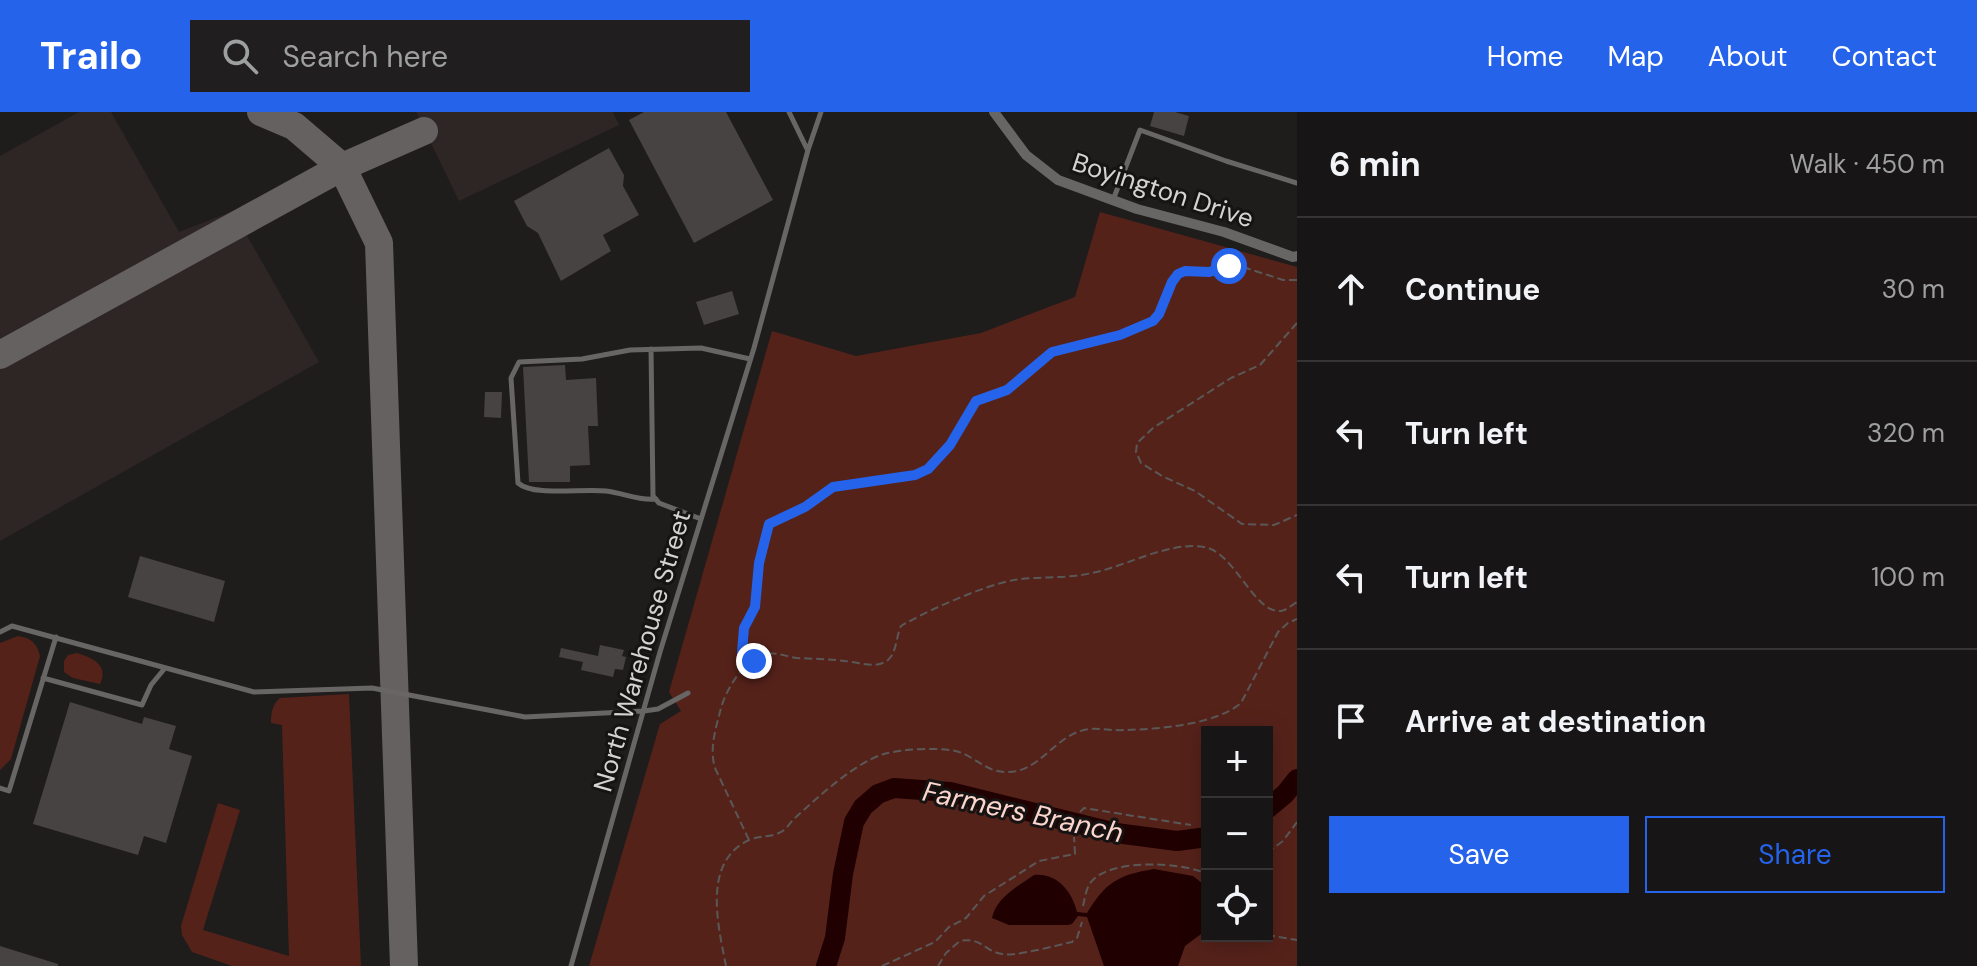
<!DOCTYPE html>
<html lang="en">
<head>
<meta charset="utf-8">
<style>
	body { margin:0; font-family:"DM Sans",sans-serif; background:#201e1e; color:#f1f3f6 }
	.controls { position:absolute; right:24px; bottom:24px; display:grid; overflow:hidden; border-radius:0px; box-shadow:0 4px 20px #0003 }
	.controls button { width:72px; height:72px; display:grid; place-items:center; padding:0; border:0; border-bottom:2px solid #363434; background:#171515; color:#f1f3f6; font:40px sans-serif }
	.stop { position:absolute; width:24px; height:24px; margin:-18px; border:6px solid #2563eb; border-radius:50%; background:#fff }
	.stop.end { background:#2563eb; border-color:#fff; box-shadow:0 2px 8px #0008 }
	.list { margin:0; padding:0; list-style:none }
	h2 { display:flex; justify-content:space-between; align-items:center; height:104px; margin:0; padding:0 32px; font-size:34px }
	h2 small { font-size:26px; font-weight:400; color:#9e9fa0 }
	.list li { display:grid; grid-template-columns:52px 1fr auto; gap:24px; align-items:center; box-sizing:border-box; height:144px; padding:0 32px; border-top:2px solid #363434 }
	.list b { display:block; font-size:30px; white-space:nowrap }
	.list em { font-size:26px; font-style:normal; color:#9e9fa0 }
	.actions { display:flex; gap:16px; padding:24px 32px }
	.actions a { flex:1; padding:18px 0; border:2px solid #2563eb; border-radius:0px; text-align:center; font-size:28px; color:#2563eb }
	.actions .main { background:#2563eb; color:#fff }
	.icon { flex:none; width:44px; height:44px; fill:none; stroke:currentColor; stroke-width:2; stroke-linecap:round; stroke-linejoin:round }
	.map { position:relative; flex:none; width:1297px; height:854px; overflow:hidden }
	header { display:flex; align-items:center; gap:48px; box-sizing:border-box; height:112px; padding:0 40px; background:#2563eb; color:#fff }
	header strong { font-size:38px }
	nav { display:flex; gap:44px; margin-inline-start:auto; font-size:28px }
	.search { width:560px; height:72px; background:#201e1e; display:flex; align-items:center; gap:20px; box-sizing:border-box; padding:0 28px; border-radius:0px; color:#9e9fa0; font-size:30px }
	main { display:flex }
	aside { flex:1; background:#171515 }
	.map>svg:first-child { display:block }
	.built { fill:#2e2625 }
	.green { fill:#55221a; fill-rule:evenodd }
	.water { fill:#200000 }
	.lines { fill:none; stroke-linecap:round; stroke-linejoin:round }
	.river { stroke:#200000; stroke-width:20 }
	.taxiway { stroke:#646160; stroke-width:28 }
	.building { fill:#464342 }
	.path { stroke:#5a5857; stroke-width:2; stroke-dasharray:8 4; stroke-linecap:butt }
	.service { stroke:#676665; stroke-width:5 }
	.minor { stroke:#676665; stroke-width:10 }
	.route { stroke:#2563eb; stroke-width:10 }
	.labels { text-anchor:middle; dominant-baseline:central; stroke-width:6; stroke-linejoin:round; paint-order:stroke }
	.street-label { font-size:26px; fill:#d4d3d2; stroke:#161313 }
	.water-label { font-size:28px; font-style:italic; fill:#fcd5cd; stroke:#161313 }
</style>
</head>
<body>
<header>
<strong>Trailo</strong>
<div class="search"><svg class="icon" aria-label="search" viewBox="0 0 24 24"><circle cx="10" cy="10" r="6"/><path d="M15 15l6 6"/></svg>Search here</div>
<nav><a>Home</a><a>Map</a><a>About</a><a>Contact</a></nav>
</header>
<main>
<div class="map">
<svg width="1297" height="854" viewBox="0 0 1297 854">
	<rect width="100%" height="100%" fill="#1f1c1c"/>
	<path class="built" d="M79,0H111L179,120L233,99L319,250L0,429V44Z
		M416,0H613L619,13L459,89Z"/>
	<path class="green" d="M1100,100L1297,155V854H589L660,612L681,599L669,580L772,219L856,244L981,221L1075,185ZM1207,620H1267V824H1207Z
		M18,524C32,526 37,532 40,544L11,647L0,658V531Z
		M77,541C93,546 109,553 100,572L73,566L64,560V549L68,543Z
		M349,582L361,854H232L192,840L182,823L181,814L218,691L240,698L203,818L289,844L282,613L271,611C271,602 272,592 280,586Z"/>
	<path class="water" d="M1154,757L1193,764L1203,772L1207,778L1206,810L1201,822L1185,834L1178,854H1104L1087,805L1078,804L1072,812L1068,813H1009L992,806C996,786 1018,774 1034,763C1058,761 1072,780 1077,800L1087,801C1106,770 1118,763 1154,757Z"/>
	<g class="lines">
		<path class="river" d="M1267,697L1285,682L1297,667
			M826,854L835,826L843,762L854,710L863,695L878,682L894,676L950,680L1116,721L1177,729L1207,725"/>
		<path class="taxiway" d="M261,0L294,14L342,55L424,19
			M0,243L342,55L379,131L404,854"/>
	</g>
	<path class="building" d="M644,0H726L773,88L694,131L629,8Z
		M1154,0H1175L1189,4L1184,24L1150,14Z
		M609,36L624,63L623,74L639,103L603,123L611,139L561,169L538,121L527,114L514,89Z
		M732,179L739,202L704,213L696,190Z
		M565,253L566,268L596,266L598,314H588L590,353L570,354V370H529L523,255Z
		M485,280H502L501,306L484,305Z
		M140,444L225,469L214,510L128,485Z
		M600,533L624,538L622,544L626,545L623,558L615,557L613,565L581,558L583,550L559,545L561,536L598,544Z
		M70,590L142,612L144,605L176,614L169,637L192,644L166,731L144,724L138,743L33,712Z
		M0,834L58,852V854H0Z"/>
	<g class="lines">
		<path class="path" d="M1297,211L1260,253L1231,266L1153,316L1137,331L1136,340L1141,351L1162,364L1195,379L1242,412L1274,413L1297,403
			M744,555L742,540L744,516L757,485L759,451L769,412L805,395L833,375L915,363L928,357L950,333L976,289L1007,278L1052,240L1120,223L1153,209L1159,202L1172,170L1185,159L1209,160L1237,153L1283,168H1297
			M1080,700L1084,696L1191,713
			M749,728L715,656C709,636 716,616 721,596C727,575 744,548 767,542C778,540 787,545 797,546C816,547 834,547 852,550C864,552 878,556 888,548C897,540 896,524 901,514C926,499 985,473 1014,468C1040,464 1066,467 1092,461C1127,454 1169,429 1204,435C1235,440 1254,502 1281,499C1287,498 1292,493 1297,490
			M1267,741L1283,729L1297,710
			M1083,794C1085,786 1086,776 1091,770C1110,746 1183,750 1207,762
			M1267,823L1297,828
			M1235,824H1251
			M726,854C718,813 702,750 749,728C760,723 774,726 784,718C788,715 791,709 796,705C818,685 856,650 884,642C902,637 945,634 962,641C978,648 988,660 1006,660C1041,661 1054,622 1089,617C1101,616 1113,619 1125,618C1159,617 1215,613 1241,591L1278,520L1288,511L1297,507
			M882,854L935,830L949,815L966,806L984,784L1039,749L1075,742L1074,725
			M938,854L946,841L960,829C982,825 984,839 1002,842C1014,845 1058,833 1072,830L1077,826L1082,810"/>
		<path class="service" d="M789,0L807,37
			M1113,88L1140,18L1226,49L1297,71
			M651,237L653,384L659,391L701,407
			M656,387C638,389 624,381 606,379C583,376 534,385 518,371L511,266L519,250L582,247L630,238L701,236L750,247
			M0,520L12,514L254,580L372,576L525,605L644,599L658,597L688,581
			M43,566L142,593L151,573L165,556
			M0,676L9,679L56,525
			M571,854L660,540L754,236L808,38L821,0"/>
		<path class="minor" d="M994,0L1026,43L1058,68L1137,97L1224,120L1293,145L1297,144"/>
	</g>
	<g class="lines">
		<path class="route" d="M754,549L744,556L742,540L744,516L755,495L759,451L769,412L805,395L833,375L915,363L928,357L950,333L976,289L1007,278L1052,240L1120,223L1153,209L1159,202L1172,170L1178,162L1185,159L1209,160L1229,154"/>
	</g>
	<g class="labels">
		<g class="street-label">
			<text transform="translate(1163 78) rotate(18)">Boyington Drive</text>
			<text transform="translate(642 539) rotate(-74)">North Warehouse Street</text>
		</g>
		<g class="water-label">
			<text transform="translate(1023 700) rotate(12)">Farmers Branch</text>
		</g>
	</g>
</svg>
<div class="controls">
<button>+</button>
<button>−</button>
<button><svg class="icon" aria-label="locate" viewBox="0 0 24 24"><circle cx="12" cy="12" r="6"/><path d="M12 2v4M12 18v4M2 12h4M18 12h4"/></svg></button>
</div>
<div class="stop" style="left:1229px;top:154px"></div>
<div class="stop end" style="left:754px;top:549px"></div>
</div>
<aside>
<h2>6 min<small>Walk · 450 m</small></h2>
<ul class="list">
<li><svg class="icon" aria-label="ahead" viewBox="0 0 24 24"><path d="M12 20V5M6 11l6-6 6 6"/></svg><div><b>Continue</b></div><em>30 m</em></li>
<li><svg class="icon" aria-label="left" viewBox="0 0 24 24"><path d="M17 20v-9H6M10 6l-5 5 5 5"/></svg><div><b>Turn left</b></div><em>320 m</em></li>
<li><svg class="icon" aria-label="left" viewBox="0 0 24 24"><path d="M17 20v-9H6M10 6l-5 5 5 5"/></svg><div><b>Turn left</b></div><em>100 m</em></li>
<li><svg class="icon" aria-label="arrive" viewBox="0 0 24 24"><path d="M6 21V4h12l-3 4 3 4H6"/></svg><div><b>Arrive at destination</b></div></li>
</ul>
<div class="actions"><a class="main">Save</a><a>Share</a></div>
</aside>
</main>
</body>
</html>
